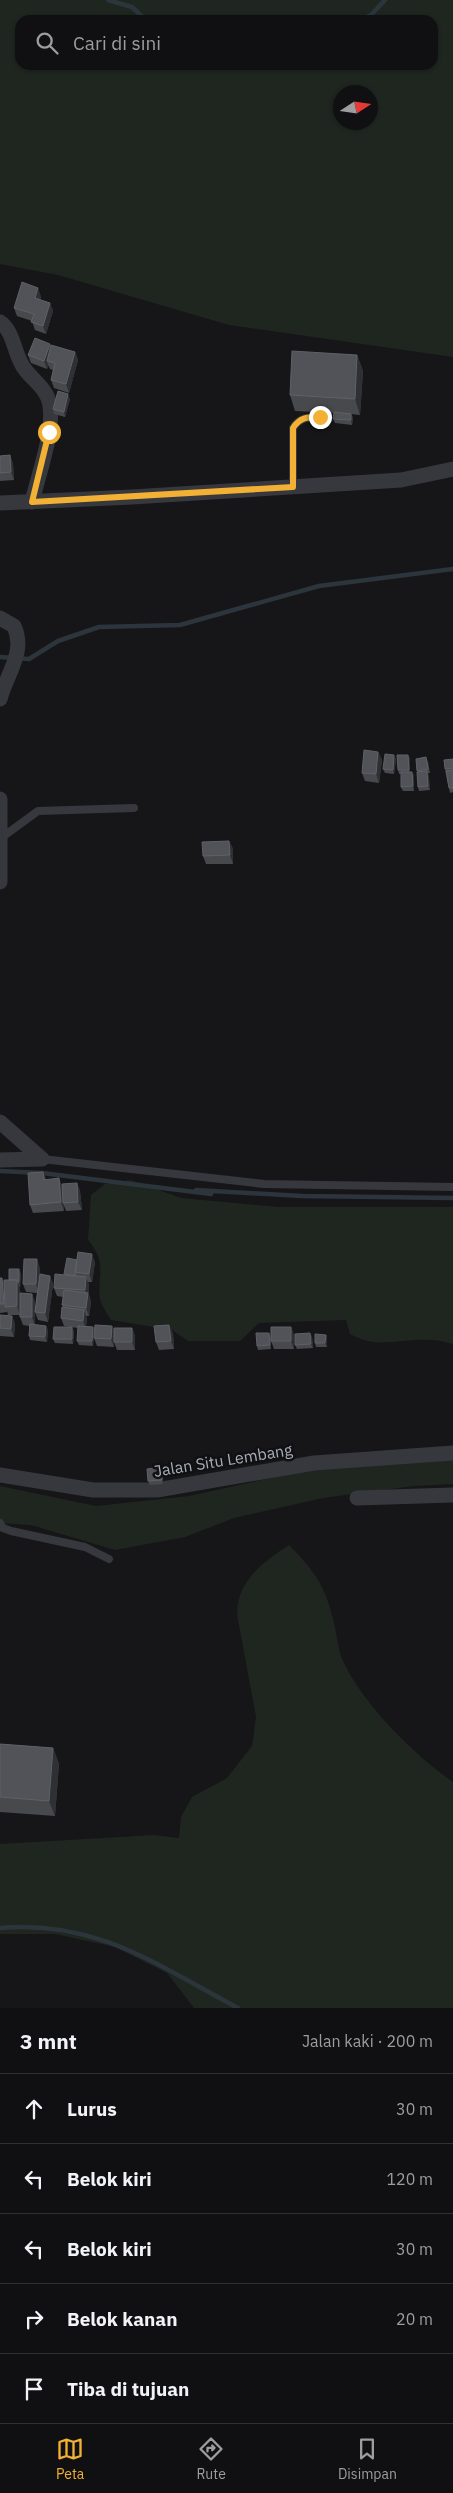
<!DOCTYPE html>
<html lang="id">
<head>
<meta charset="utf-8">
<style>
	body { margin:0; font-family:"IBM Plex Sans",sans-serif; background:#19191b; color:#f1f3f6 }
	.compass { position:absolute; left:333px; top:85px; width:45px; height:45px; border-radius:50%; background:#101012; box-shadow:0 1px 4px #0004; rotate:78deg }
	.stop { position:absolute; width:15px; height:15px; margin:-11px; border:4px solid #f2b134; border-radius:50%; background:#fff }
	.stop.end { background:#f2b134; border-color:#fff; box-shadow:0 1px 5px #0008 }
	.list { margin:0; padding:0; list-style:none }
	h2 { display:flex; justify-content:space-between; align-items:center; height:65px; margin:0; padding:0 20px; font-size:21px }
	h2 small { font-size:16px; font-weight:400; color:#9c9d9f }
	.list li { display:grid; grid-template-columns:32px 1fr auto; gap:15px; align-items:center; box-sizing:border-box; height:70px; padding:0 20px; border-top:1px solid #303032 }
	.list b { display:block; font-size:19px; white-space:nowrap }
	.list em { font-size:16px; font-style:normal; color:#9c9d9f }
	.icon { flex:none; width:28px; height:28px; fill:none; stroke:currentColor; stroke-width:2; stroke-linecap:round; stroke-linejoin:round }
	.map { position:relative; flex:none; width:453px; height:2008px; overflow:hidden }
	.search { position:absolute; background:#101012; box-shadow:0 1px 4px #0004; left:15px; right:15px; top:15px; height:55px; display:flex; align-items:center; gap:12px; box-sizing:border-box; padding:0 18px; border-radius:15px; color:#9c9d9f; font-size:19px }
	.sheet { height:415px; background:#101012 }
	nav { display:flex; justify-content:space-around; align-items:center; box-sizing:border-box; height:70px; border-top:1px solid #303032; background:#101012; font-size:14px; color:#9c9d9f }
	nav a { display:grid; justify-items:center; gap:2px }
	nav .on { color:#f2b134 }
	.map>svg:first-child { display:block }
	.green { fill:#1e261f; fill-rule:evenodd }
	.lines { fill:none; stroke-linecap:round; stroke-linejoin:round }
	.stream { stroke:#2c353c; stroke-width:4.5 }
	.service { stroke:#37383d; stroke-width:8 }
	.minor { stroke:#37383d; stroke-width:15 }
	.wall { fill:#47494d }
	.shaded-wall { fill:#2f3033 }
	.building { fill:#525359; stroke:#5f6168 }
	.route { stroke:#f2b134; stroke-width:6 }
	.labels { text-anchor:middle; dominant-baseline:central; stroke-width:5; stroke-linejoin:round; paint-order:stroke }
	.street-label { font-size:16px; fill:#a8adb8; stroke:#111113 }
</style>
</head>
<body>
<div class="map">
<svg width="453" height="2008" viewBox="0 0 453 2008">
	<rect width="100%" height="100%" fill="#161618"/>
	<path class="green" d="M0,0H453V357L229,325L58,275L0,264ZM20,20H433V65H20ZM370,92V122H340V92Z
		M131,1180L181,1198L279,1207H453V1344C445,1342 438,1340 430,1340C400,1338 378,1350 350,1334L346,1320L259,1323L240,1341H188L172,1330L111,1320C108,1314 101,1306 100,1299C97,1272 108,1265 88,1240L91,1195L105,1184Z
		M453,1458V1484L414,1486L323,1498L234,1518L185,1537L115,1550L31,1525L0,1523V1486L96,1506L189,1496L289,1474L338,1466Z
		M289,1545C316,1573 325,1585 334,1623C337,1635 338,1650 343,1661C363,1704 414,1755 453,1782V2008H194L167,1973L115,1947L55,1934H0V1844L154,1835L179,1838L181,1817L192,1797L227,1778L252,1746L256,1717L237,1614C237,1581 263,1562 289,1545Z"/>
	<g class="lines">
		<path class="stream" d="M108,0L132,7L146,20
			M359,20L371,15L385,0
			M0,657L29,659L58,641L99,627L180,625L319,586L453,569
			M0,1171L42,1173L211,1194L196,1190L302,1196L453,1198
			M0,1928C96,1919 158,1966 238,2008"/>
		<path class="service" d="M293,487V428C300,417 308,417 320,417
			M1,838L38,811L134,808
			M42,1159L264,1184L453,1187
			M0,1523L3,1528L11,1531L85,1547L109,1559"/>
		<path class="minor" d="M0,322C13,331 14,350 21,363C27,376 41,383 47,396C59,420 38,475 32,502
			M0,503L132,497L401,480L453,469
			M0,618L14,626C26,652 7,673 0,699
			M0,799V882
			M0,1122L42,1159
			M0,1160L42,1159
			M0,1475L93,1490H157L314,1463L453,1453
			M357,1498L453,1495"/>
	</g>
	<path class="wall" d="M41,296L40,300L50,303L53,311L46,334L35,330L32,321L17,316L14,308Z
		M51,346L75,352L78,360L69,393L54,388L51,380L53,370L50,369L48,365L47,369L31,363L28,355Z
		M357,355L363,371L360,415L351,414L353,418L352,425L335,423L333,419L334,413L295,411L290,395Z
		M70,399L65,417L54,414L53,409Z
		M10,455L13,464L14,480L0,481V456Z
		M378,752L382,760L379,783L365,781L362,773Z
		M408,755L410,759V772H412L414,776V791H403L401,787V774H399L398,770Z
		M426,757L428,762L430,773H428L430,790L419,791L418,787L417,771Z
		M396,759L394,774L385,773L383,769Z
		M453,759V792L450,793L449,788L445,769Z
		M229,841L233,849V864H206L203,856Z
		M43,1172L46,1180L59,1178L62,1187L63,1201L77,1183L80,1191L82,1210L66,1211L63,1203L64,1211L33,1213L30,1205Z
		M77,1260L95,1262L92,1282H88L89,1285V1295L91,1302L89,1316H86L87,1319L86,1326L93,1327L94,1331L93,1346L79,1345L77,1341L78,1328L64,1326L61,1318L63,1307L62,1305L63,1297L57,1296L54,1288Z
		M40,1268L39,1279L50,1276L53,1284L48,1322L38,1320L35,1312V1325L48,1330L47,1342L30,1340L29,1336V1326L23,1325L20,1317V1315H8L7,1311V1312L0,1313V1278L5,1284L21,1273L20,1287H19L20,1299L32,1294L35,1302V1310L37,1293L26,1292L23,1284Z
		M0,1315L12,1316L15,1324L14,1337L0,1336Z
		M112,1326L114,1332L132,1328L135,1336V1350H117L114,1342V1347L97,1346L94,1338Z
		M72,1327L74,1332L73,1344L55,1343L53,1339Z
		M291,1327L294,1335V1349H274L271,1341V1349L258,1350L257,1346L271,1337Z
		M173,1333L174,1349L159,1350L156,1342Z
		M310,1333L312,1337L313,1348L297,1349L295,1345Z
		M326,1335L327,1339V1347H316L315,1343Z
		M161,1467L162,1471L163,1484L150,1485L148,1481Z
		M0,1744L53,1748L59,1764L55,1816L0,1812Z"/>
	<path class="shaded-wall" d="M38,288L41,296L38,306L35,298Z
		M50,303L53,311L46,334L43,326Z
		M50,344L53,352L47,361L48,365L47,369L44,361Z
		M75,352L78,360L69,393L66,384Z
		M357,355L363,371L360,415L355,399Z
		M68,394L70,399L65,417L64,412Z
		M351,414L353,418L352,425L351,420Z
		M10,455L13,464L14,480L11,472Z
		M378,752L382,760L379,783L376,774Z
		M394,755L396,759L394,774L393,770Z
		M408,755L410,759V774L409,770Z
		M427,771L429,776L430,790L428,786Z
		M412,772L414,776V791L413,786Z
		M229,841L233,849V864L230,855Z
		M59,1178L62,1187L64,1211L61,1202Z
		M77,1183L80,1191L82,1210L78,1202Z
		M92,1254L95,1262L92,1282L89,1274Z
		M37,1259L40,1268L39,1293L36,1284Z
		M19,1269L21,1273L20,1287L19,1282Z
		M50,1276L53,1284L48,1322L45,1313Z
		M86,1277L89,1285V1295L91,1302L89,1316L86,1308L87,1297L85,1290Z
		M2,1278L5,1286V1307L7,1312L4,1304Z
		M17,1280L20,1289V1315L17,1306Z
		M32,1294L35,1302V1326L32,1317Z
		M84,1310L87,1319L86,1329L83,1321Z
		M12,1316L15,1324L14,1337L11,1329Z
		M169,1325L173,1333L174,1349L171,1341Z
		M46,1326L48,1330L47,1342L45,1337Z
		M112,1326L115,1334L114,1347L111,1339Z
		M72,1327L74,1332L73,1344L72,1339Z
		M93,1327L94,1331L93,1346L92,1341Z
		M291,1327L294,1335V1349L291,1341Z
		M132,1328L135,1336V1350L132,1342Z
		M269,1333L271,1337V1349L270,1345Z
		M310,1333L312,1337L313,1348L311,1344Z
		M326,1335L327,1339V1347L325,1343Z
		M161,1467L162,1471L163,1484L162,1480Z
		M53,1748L59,1764L55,1816L49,1801Z"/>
	<path class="building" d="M22,282L38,288L35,298L50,303L43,326L31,322L34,314L14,308Z
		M35,338L50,344L44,361L28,355Z
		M51,345L75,352L66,384L51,380L55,363L47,361Z
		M292,351L357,355L355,399L290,395Z
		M58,391L68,394L64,412L53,409Z
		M334,412L351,414V420L333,419Z
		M10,455L11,472L0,473V456Z
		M364,750L378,752L376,774L362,773Z
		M385,754L394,755L393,770L383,769Z
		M397,755H408L409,770H398Z
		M426,757L428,769L417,771L416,759Z
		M453,759V768L445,769L444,760Z
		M453,770V788H449L446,771Z
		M427,771L428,786L418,787L417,772Z
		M401,772H412L413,786L401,787Z
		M229,841L230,855L203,856L202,842Z
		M43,1172L44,1180L59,1178L61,1202L30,1205L28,1173Z
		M77,1183L78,1202L63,1203L62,1184Z
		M78,1252L92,1254L89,1274L75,1272Z
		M67,1258L77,1260L75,1276L64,1274Z
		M24,1259H37L36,1284H23Z
		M9,1269H19V1282H18L17,1280H9Z
		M40,1274L50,1276L45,1313L35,1312Z
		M55,1274L86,1277L85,1290L54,1288Z
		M0,1278H2L4,1304H0Z
		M4,1280H17V1306L5,1307Z
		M64,1290L88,1293L86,1308L62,1305Z
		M20,1293L32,1294V1317H20Z
		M62,1307L84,1310L83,1321L61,1318Z
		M0,1315L12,1316L11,1329L0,1328Z
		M30,1324L46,1326L45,1337L29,1336Z
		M95,1325L112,1326L111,1339L94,1338Z
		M169,1325L171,1341L156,1342L154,1326Z
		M78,1326L93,1327L92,1341H77Z
		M54,1327H72V1339H53Z
		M271,1327H291V1341H271Z
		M114,1328H132V1342H114Z
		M256,1333H269L270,1345L257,1346Z
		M310,1333L311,1344L295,1345V1334Z
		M315,1334L326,1335L325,1343H315Z
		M161,1467L162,1480L148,1481L147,1469Z
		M0,1744L53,1748L49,1801L0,1797Z"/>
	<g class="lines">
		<path class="route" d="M49,432L32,502L293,487V428C300,417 308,417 320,417"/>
	</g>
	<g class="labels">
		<g class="street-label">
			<text transform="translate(223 1460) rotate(-9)">Jalan Situ Lembang</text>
		</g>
	</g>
</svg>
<svg class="compass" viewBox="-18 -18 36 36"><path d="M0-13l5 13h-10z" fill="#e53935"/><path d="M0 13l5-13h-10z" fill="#9c9d9f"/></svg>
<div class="stop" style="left:49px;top:432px"></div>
<div class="stop end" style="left:320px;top:417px"></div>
<div class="search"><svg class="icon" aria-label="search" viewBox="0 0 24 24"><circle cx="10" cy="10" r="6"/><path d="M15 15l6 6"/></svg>Cari di sini</div>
</div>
<section class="sheet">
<h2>3 mnt<small>Jalan kaki · 200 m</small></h2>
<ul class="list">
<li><svg class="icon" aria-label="ahead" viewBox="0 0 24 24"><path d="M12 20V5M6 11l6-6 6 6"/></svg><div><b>Lurus</b></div><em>30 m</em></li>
<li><svg class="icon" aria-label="left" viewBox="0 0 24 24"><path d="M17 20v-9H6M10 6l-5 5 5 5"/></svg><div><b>Belok kiri</b></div><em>120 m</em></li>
<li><svg class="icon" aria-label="left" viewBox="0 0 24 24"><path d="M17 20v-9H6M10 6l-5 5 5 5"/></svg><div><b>Belok kiri</b></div><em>30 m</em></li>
<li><svg class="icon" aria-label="right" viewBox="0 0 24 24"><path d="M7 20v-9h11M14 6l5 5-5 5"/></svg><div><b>Belok kanan</b></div><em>20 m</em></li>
<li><svg class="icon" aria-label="arrive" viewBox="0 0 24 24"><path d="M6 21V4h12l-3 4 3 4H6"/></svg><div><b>Tiba di tujuan</b></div></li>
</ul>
</section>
<nav>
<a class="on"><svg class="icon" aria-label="map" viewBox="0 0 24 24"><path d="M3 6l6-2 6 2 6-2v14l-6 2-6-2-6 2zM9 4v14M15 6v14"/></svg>Peta</a>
<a><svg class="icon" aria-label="directions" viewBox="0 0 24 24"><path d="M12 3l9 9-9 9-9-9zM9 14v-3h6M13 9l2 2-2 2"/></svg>Rute</a>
<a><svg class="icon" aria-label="saved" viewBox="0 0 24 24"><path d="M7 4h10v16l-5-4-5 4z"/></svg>Disimpan</a>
</nav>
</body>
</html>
